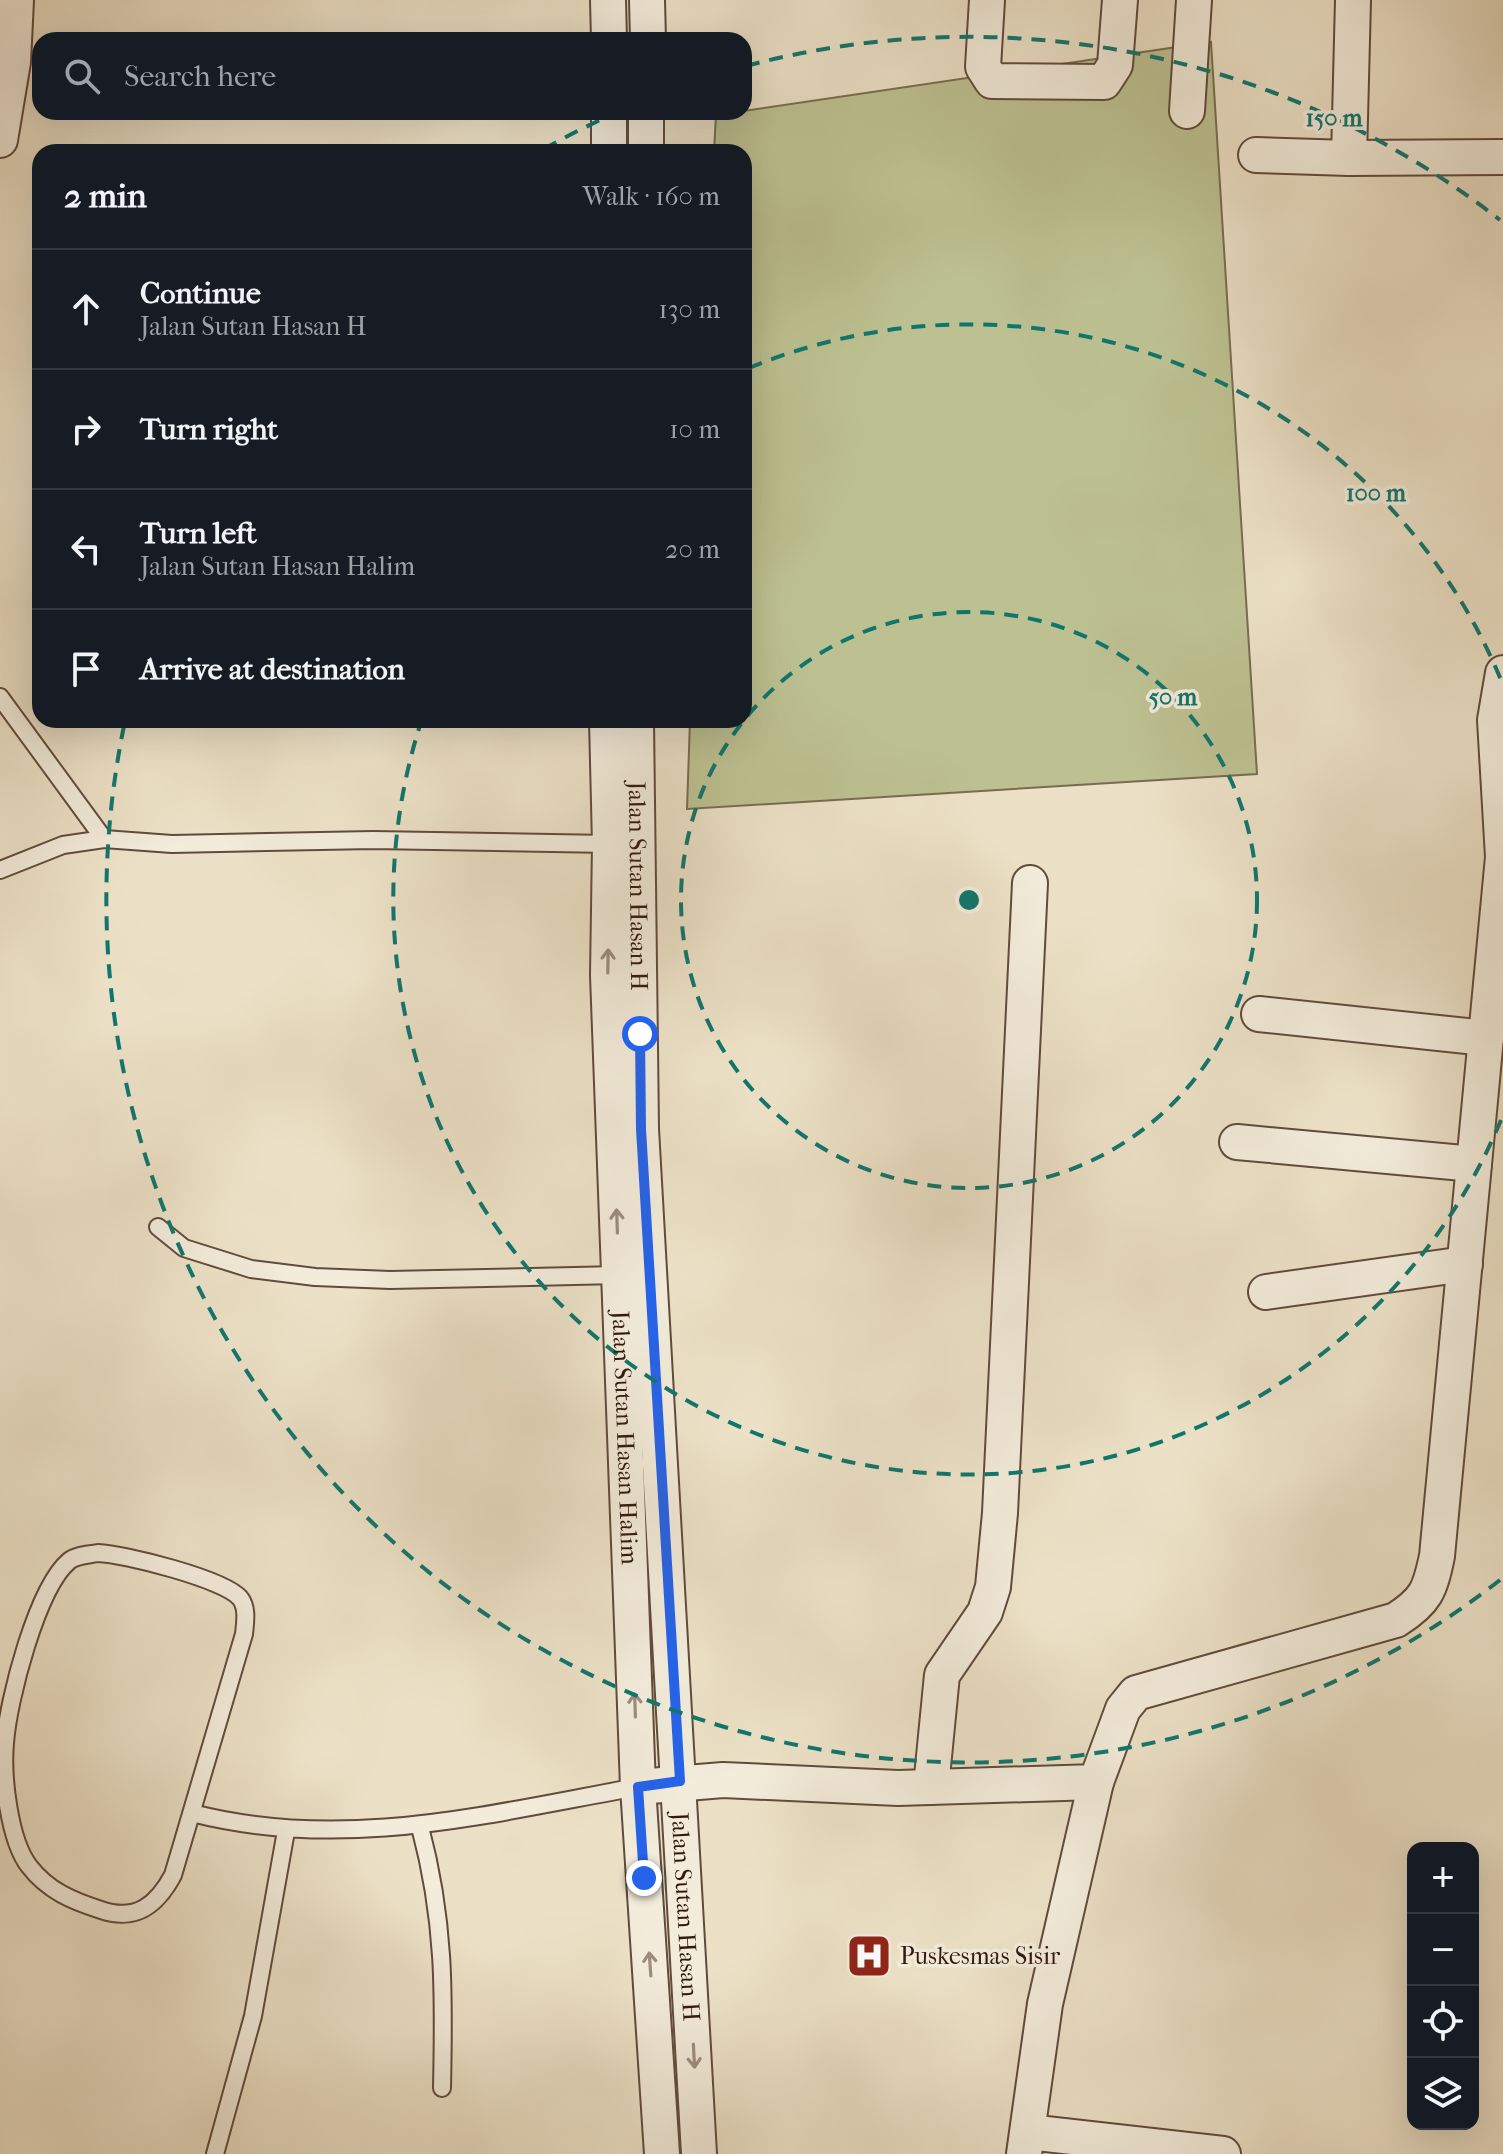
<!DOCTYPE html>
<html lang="en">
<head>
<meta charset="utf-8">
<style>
	body { margin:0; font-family:"IM FELL French Canon",serif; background:#20242c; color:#f1f3f6 }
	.controls { position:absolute; right:24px; bottom:24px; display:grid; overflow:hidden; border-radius:16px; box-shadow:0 8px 32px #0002 }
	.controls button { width:72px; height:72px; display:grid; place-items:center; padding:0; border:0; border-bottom:2px solid #363941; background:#171b24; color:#f1f3f6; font:40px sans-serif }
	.stop { position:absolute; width:24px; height:24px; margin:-18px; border:6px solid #2563eb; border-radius:50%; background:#fff }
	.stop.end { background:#2563eb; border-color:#fff; box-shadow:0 2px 8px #0008 }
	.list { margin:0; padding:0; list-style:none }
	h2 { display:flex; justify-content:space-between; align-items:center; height:104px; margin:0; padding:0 32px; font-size:34px }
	h2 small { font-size:26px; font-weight:400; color:#9ea1a6 }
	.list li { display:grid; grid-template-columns:52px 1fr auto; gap:24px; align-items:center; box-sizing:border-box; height:120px; padding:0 32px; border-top:2px solid #363941 }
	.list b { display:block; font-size:30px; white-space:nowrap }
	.list p { margin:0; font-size:26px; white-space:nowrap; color:#9ea1a6 }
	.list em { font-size:26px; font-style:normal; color:#9ea1a6 }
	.icon { flex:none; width:44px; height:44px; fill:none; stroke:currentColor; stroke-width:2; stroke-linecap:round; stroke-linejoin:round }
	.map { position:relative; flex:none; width:1503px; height:2154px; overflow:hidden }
	.search { position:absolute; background:#171b24; box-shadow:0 8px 32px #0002; left:32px; top:32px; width:720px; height:88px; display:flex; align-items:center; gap:20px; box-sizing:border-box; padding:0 28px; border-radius:24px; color:#9ea1a6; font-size:30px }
	.panel { position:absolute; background:#171b24; box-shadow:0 8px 32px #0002; left:32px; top:144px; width:720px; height:584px; border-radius:24px }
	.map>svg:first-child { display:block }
	.grass { fill:#bdc192; stroke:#786d50; stroke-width:2 }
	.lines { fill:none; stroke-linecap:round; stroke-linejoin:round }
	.lane-casing { stroke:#604b3c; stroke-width:20 }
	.street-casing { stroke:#604b3c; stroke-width:38 }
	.lane { stroke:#f3ecdb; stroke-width:16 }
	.street { stroke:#f3ecdb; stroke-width:34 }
	.oneway { stroke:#9c8d7f }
	.route { stroke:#2563eb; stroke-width:10 }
	.ring { fill:none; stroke:#0f766e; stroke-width:4; stroke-dasharray:14 10 }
	.labels { text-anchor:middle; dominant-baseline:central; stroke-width:7; stroke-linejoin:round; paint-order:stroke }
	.street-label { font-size:24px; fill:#32190e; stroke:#f3ecdb }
	.poi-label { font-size:24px; fill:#32190e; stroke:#f3ecdb; text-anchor:start }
	.centre { fill:#0f766e; stroke:#f3ecdb; stroke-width:4 }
	.ring-label { font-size:24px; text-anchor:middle; font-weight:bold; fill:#0f766e; stroke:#f3ecdb; stroke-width:7; stroke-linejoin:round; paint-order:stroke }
</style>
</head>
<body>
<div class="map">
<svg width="1503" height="2154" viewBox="0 0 1503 2154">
	<rect width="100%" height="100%" fill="#ece1c7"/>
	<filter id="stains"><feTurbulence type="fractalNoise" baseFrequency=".0025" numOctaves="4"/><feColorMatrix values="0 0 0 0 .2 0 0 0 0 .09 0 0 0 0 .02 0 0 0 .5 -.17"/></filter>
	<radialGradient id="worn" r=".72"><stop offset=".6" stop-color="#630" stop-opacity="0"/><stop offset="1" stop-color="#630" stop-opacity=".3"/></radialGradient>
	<path class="grass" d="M1211,42L1257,774L687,809L690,720H744V152H714L716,115Z"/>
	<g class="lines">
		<g class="lane-casing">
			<path id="lane" d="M0,697L104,839
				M0,870L63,845L104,839L172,844L373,840L610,844
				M158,1227L184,1248L251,1269L315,1277L390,1280L619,1275
				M98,1553C124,1554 224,1579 240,1598C248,1608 245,1623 244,1634L173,1875C157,1905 136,1922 101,1910C73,1901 48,1891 29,1866C9,1840 2,1776 5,1743C8,1700 37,1588 69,1561C76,1555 88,1555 98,1553Z
				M192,1813C344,1852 487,1814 638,1787
				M420,1827C445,1920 444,1994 442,2088
				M215,2154L253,2016L286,1831"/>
		</g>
		<g class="street-casing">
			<g id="street">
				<path d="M608,0L609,40"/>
				<path d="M647,0L648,40"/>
				<path d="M987,0L983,67L992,81L1104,82L1115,65L1120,0"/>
				<path d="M1353,0L1349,158L1503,157"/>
				<path d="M1187,111L1194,0"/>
				<path d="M609,112V152"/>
				<path d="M0,140L13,62L16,0"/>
				<path d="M646,152V112"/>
				<path d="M1256,155L1349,158"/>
				<path id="s1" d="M607,720L610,844L608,975L638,1787L662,2154"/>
				<path id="s2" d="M636,720L641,1129L699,2154"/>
				<path d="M1259,1014L1486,1038"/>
				<path d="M1237,1142L1474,1164"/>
				<path d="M1266,1292L1465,1264"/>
				<path d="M638,1787L723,1780L898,1788L1096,1782L1123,1709L1136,1693L1396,1620C1426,1601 1430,1590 1437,1556L1503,857L1495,720L1503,673"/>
				<path d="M931,1787L942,1675L985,1612L993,1587L1000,1513L1030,883"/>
				<path d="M1028,2132L1223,2154"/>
				<path d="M1024,2154L1045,2004L1096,1782"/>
			</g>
		</g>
		<use href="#lane" class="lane"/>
		<use href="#street" class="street"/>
	</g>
	<defs><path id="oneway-shaft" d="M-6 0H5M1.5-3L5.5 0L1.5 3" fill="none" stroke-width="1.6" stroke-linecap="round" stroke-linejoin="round" transform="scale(2)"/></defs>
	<g class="oneway">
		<use href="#oneway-shaft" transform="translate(608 961) rotate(-89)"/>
		<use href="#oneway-shaft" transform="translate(617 1221) rotate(-92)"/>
		<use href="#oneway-shaft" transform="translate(635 1705) rotate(-92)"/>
		<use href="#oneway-shaft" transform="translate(650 1964) rotate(-94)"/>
		<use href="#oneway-shaft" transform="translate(694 2056) rotate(87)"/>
	</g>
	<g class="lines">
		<path class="route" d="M640,1034L641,1129L680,1781L638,1787L644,1878"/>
	</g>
	<g class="ring">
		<circle cx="969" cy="900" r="288"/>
		<path d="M1501 1120A576 576 0 0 1 421 722M749 368A576 576 0 0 1 1501 680"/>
		<path d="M1500 1580A863 863 0 0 1 125 721M544 149A863 863 0 0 1 611 115M746 66A863 863 0 0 1 1500 220"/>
	</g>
	<defs>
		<g id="hospital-square" transform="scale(2.3)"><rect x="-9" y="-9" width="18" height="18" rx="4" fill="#8f2418" stroke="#f3ecdb"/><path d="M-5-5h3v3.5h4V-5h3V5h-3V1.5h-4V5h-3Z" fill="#fff"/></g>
	</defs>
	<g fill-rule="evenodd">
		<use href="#hospital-square" x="869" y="1956"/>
	</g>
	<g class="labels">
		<g class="street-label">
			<text stroke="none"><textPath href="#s2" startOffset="166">Jalan Sutan Hasan H</textPath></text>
			<text stroke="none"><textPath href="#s1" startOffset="718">Jalan Sutan Hasan Halim</textPath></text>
			<text stroke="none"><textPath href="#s2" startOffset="1198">Jalan Sutan Hasan H</textPath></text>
		</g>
		<g class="poi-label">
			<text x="900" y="1956">Puskesmas Sisir</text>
		</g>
	</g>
	<circle cx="969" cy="900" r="12" class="centre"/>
	<g class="ring-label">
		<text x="1334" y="126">150 m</text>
		<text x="1376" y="501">100 m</text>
		<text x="1173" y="705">50 m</text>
	</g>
	<rect width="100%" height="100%" filter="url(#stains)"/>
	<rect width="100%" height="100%" fill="url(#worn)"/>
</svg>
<div class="controls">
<button>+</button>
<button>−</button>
<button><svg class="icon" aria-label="locate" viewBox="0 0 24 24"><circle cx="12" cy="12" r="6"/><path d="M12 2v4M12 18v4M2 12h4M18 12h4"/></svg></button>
<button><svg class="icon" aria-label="layers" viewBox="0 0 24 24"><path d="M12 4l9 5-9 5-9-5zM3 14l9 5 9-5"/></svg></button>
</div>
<div class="stop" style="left:640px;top:1034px"></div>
<div class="stop end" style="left:644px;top:1878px"></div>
<div class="search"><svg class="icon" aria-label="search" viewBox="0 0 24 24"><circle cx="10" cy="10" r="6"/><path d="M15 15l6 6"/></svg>Search here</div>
<section class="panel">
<h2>2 min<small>Walk · 160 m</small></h2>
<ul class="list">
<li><svg class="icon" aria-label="ahead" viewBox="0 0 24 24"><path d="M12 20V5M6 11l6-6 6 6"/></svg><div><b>Continue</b><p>Jalan Sutan Hasan H</p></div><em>130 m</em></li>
<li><svg class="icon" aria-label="right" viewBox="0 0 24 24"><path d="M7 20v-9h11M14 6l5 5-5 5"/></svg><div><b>Turn right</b></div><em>10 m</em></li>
<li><svg class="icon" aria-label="left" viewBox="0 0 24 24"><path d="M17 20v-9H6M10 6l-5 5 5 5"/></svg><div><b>Turn left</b><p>Jalan Sutan Hasan Halim</p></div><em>20 m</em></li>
<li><svg class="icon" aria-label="arrive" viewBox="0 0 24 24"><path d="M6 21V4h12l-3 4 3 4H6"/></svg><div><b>Arrive at destination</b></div></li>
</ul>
</section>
</div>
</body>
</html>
